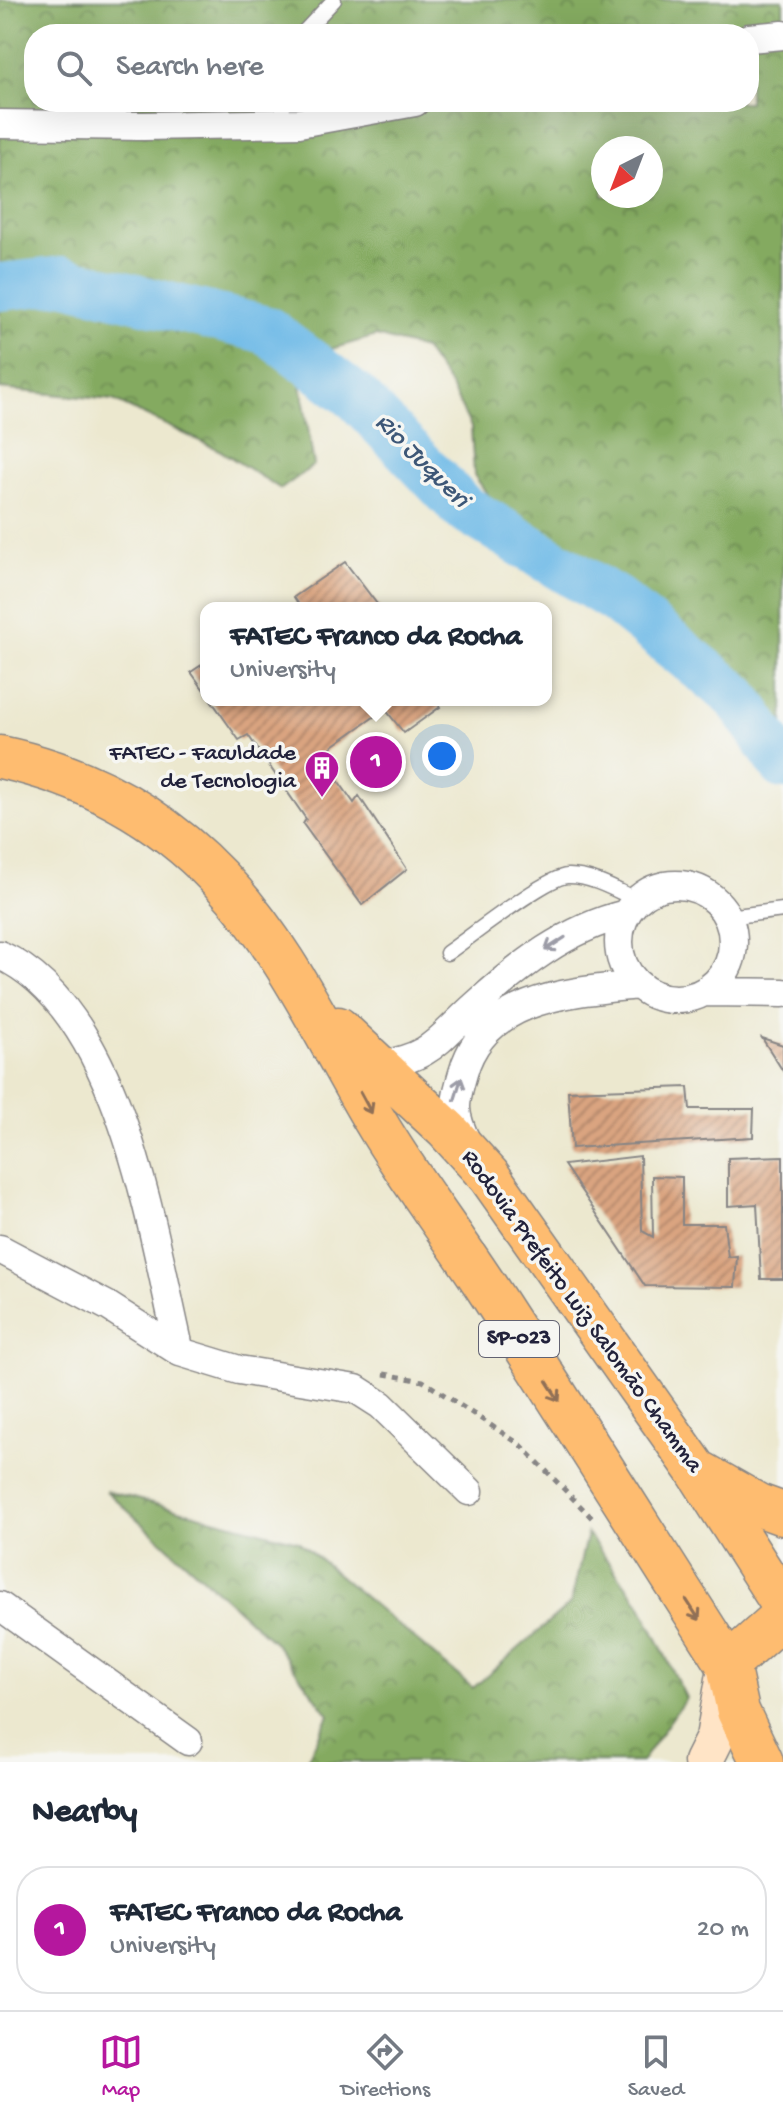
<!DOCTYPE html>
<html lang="en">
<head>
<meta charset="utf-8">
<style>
	body { margin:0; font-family:"Gochi Hand",sans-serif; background:#f2f2f3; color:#1f2937 }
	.compass { position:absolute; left:591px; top:136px; width:72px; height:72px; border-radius:50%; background:#fff; box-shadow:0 8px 32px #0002; rotate:222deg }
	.you { position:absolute; left:442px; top:756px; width:28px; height:28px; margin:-20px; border:6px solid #fff; border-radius:50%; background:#1a73e8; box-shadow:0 0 0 12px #1a73e833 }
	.badge { display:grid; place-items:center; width:52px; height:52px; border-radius:50%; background:#b5179e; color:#fff; font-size:26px; font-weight:700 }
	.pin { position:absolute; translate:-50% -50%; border:4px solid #fff; box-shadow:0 2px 8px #0006 }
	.popup { position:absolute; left:200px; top:602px; width:352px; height:104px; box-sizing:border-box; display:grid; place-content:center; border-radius:16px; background:#fff; filter:drop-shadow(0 2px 6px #0005); font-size:26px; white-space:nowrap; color:#747a83 }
	.popup b { font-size:30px; color:#1f2937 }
	.popup::after { content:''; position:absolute; left:50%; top:100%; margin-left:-16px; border:16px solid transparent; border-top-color:#fff }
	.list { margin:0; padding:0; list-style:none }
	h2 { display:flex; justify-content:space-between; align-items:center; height:104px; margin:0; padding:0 32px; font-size:34px }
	h2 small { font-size:26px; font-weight:400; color:#747a83 }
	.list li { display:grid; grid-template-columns:52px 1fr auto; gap:24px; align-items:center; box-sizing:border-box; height:128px; margin:0 16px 16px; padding:0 16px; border:2px solid #e0e1e3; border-radius:32px }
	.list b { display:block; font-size:30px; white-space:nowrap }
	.list p { margin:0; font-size:26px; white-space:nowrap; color:#747a83 }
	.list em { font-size:26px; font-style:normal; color:#747a83 }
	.icon { flex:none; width:44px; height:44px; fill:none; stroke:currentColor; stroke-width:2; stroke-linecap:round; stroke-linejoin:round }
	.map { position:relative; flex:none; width:783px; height:1762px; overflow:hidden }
	.search { position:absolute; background:#fff; box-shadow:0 8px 32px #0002; left:24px; right:24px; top:24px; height:88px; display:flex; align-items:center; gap:20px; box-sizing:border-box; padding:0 28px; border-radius:32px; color:#747a83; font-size:30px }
	.sheet { height:248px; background:#fff }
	nav { display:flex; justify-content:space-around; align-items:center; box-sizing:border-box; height:112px; border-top:2px solid #e0e1e3; background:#fff; font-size:22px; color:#747a83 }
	nav a { display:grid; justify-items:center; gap:4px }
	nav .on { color:#b5179e }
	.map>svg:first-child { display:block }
	.forest { fill:url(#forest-crowns); stroke:#53664e; stroke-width:2; fill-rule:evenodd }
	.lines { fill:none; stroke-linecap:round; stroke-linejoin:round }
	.river { stroke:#6ebae7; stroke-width:48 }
	.building { fill:url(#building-hatch) }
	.lane-casing { stroke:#878585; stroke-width:17 }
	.street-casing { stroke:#878585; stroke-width:31 }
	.secondary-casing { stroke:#878585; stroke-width:41 }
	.primary-casing { stroke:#878585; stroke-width:45 }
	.path { stroke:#878585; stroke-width:5; stroke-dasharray:6 6; stroke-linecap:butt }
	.lane { stroke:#fff; stroke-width:14 }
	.street { stroke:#fff; stroke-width:28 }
	.secondary { stroke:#ffe4c6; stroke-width:38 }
	.primary { stroke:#febc70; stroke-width:42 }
	.oneway { stroke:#9c9ca7 }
	.oneway2 { stroke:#906f56 }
	.labels { text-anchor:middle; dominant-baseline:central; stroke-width:7; stroke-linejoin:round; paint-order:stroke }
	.shield { fill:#f6f6f2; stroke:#626272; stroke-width:2 }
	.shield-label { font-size:22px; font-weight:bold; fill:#22223b }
	.poi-label { font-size:24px; fill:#22223b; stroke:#f6f6f2; text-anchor:end }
	.street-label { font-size:24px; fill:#22223b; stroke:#f6f6f2 }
	.water-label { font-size:26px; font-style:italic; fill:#3d5777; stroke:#f6f6f2 }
</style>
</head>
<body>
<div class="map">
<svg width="783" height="1762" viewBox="0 0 783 1762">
	<defs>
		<pattern id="forest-crowns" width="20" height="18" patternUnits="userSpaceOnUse" patternTransform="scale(2)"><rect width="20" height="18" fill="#84aa61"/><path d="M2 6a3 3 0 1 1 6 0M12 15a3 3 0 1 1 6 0" fill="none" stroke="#6c8a51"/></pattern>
		<pattern id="building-hatch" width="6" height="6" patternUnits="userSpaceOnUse" patternTransform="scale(2)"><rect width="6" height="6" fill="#daa480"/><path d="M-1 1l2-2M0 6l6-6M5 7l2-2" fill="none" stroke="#b0856a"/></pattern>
	</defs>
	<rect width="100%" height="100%" fill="#f6f6f2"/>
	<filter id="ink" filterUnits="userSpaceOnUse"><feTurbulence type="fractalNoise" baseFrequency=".0125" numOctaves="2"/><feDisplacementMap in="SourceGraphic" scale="16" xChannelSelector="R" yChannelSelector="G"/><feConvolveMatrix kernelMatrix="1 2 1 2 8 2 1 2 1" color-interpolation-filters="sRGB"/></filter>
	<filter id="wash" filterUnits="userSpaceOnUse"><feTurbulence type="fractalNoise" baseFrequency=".006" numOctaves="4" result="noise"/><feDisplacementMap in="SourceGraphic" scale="32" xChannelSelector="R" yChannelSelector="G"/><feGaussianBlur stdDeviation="1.8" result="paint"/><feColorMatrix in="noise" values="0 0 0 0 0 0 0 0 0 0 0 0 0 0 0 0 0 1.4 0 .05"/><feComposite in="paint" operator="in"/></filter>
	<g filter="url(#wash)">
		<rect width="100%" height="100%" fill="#ece8cf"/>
		<path class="forest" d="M0,0H783V735L749,685L684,630L496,507L474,475L471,427L451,387L424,349L376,336L324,351L301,384L314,465L281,489L219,450L113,400L0,389ZM34,34H749V102H34ZM603,148H651V196H603Z
			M106,1491L298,1541L473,1688L571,1603L587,1533L640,1604L686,1698L641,1762H306L329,1715L275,1643Z"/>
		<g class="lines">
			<path class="river" d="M0,287L63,280L267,330L357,398L462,507L616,600L737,697L783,765"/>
		</g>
		<g id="blocks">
			<path class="building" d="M345,562L380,608H301L294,597Z
				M206,662V693L191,672Z
				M211,700H435L440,707L404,733L385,709L320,755L354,803L359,796L407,869L362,905L303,824L306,819L248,735L239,740Z
				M762,1038L783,1045V1071Z
				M688,1087L690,1109H754L753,1137L572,1148L568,1091Z
				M640,1156L642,1231L653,1237L652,1176L682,1177V1224H724L728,1257L737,1256L735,1287L645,1286L564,1165Z
				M783,1156V1279H761L757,1204L728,1206V1158Z"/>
		</g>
	</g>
	<g filter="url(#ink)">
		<use href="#blocks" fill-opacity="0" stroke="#878585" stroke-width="2"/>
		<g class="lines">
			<g class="lane-casing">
				<path id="lane" d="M302,34L334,0
					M280,123L284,102
					M728,917L783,910
					M447,953C469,938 546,877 567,876C590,875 616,890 637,900"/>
			</g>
			<g class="street-casing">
				<path id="street" d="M749,38L783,35
					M0,124L143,126L299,123L415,102
					M619 942a57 57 0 1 1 114 0a57 57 0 1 1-114 0Z
					M0,955C122,1011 152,1234 180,1352
					M705,992L783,993
					M378,1066C434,1056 436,1041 475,1006C519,966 567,928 626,914
					M467,1143C452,1112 454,1104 463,1073C484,996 572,992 638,985
					M0,1249L108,1306L180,1352L239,1370L356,1389L381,1405L469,1491
					M0,1606L188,1741"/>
			</g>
			<g class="secondary-casing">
				<path id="secondary" d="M703,1762L715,1738L727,1668"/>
			</g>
			<g class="primary-casing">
				<path id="primary" d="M0,757C85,775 158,814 219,878C286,948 326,1039 375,1121C408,1177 448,1229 483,1282C566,1409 646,1537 728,1665L738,1711L762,1762
					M338,1028L447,1130L489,1176L696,1469L783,1605
					M702,1473L758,1505L783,1514
					M728,1665L783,1616"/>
			</g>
			<path class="path" d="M384,1374L423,1381L521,1445L592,1518"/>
			<use href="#lane" class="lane"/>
			<use href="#street" class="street"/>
			<use href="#secondary" class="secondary"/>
			<use href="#primary" class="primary"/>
		</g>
		<defs><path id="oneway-shaft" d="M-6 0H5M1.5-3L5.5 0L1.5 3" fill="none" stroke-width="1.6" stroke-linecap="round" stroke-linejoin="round" transform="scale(2)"/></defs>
		<g class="oneway">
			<use href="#oneway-shaft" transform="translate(555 944) rotate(147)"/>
			<use href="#oneway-shaft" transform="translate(458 1089) rotate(-73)"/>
		</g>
		<g class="oneway2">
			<use href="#oneway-shaft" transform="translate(366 1103) rotate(62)"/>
			<use href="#oneway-shaft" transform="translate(553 1391) rotate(57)"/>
			<use href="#oneway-shaft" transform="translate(693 1610) rotate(57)"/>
		</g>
	</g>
	<defs>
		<g id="building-pin" transform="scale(1.8)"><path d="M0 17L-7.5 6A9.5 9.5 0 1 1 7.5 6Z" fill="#b5179e" stroke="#f6f6f2"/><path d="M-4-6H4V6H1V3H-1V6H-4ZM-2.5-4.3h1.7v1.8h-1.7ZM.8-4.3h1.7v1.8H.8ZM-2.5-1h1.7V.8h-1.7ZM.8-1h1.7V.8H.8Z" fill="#fff"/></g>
	</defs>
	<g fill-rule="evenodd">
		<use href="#building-pin" x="322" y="768"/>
	</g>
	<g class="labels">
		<rect class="shield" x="479" y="1321" width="80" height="36" rx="6"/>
		<g class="shield-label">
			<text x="519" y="1339">SP-023</text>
		</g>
		<g class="poi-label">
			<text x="296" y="754">FATEC - Faculdade<tspan x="296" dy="28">de Tecnologia</tspan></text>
		</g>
		<g class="street-label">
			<text transform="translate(581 1312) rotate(54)">Rodovia Prefeito Luiz Salomão Chamma</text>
		</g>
		<g class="water-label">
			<text transform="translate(421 462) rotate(45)">Rio Juqueri</text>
		</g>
	</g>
</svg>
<svg class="compass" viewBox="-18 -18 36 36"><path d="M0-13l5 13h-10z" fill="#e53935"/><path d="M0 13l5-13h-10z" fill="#747a83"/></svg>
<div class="you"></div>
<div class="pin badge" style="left:376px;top:762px">1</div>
<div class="popup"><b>FATEC Franco da Rocha</b>University</div>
<div class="search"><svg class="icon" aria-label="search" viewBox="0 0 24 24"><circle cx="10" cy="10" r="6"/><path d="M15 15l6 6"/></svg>Search here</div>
</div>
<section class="sheet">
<h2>Nearby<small></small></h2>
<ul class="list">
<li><span class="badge">1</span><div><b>FATEC Franco da Rocha</b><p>University</p></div><em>20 m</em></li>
</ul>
</section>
<nav>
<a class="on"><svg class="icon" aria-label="map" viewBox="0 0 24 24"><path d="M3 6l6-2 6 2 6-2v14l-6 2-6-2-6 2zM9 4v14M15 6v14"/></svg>Map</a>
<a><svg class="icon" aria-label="directions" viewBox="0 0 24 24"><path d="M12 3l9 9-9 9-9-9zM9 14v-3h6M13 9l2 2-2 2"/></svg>Directions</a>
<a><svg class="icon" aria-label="saved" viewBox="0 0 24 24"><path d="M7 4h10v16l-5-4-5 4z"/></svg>Saved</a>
</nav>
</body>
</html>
